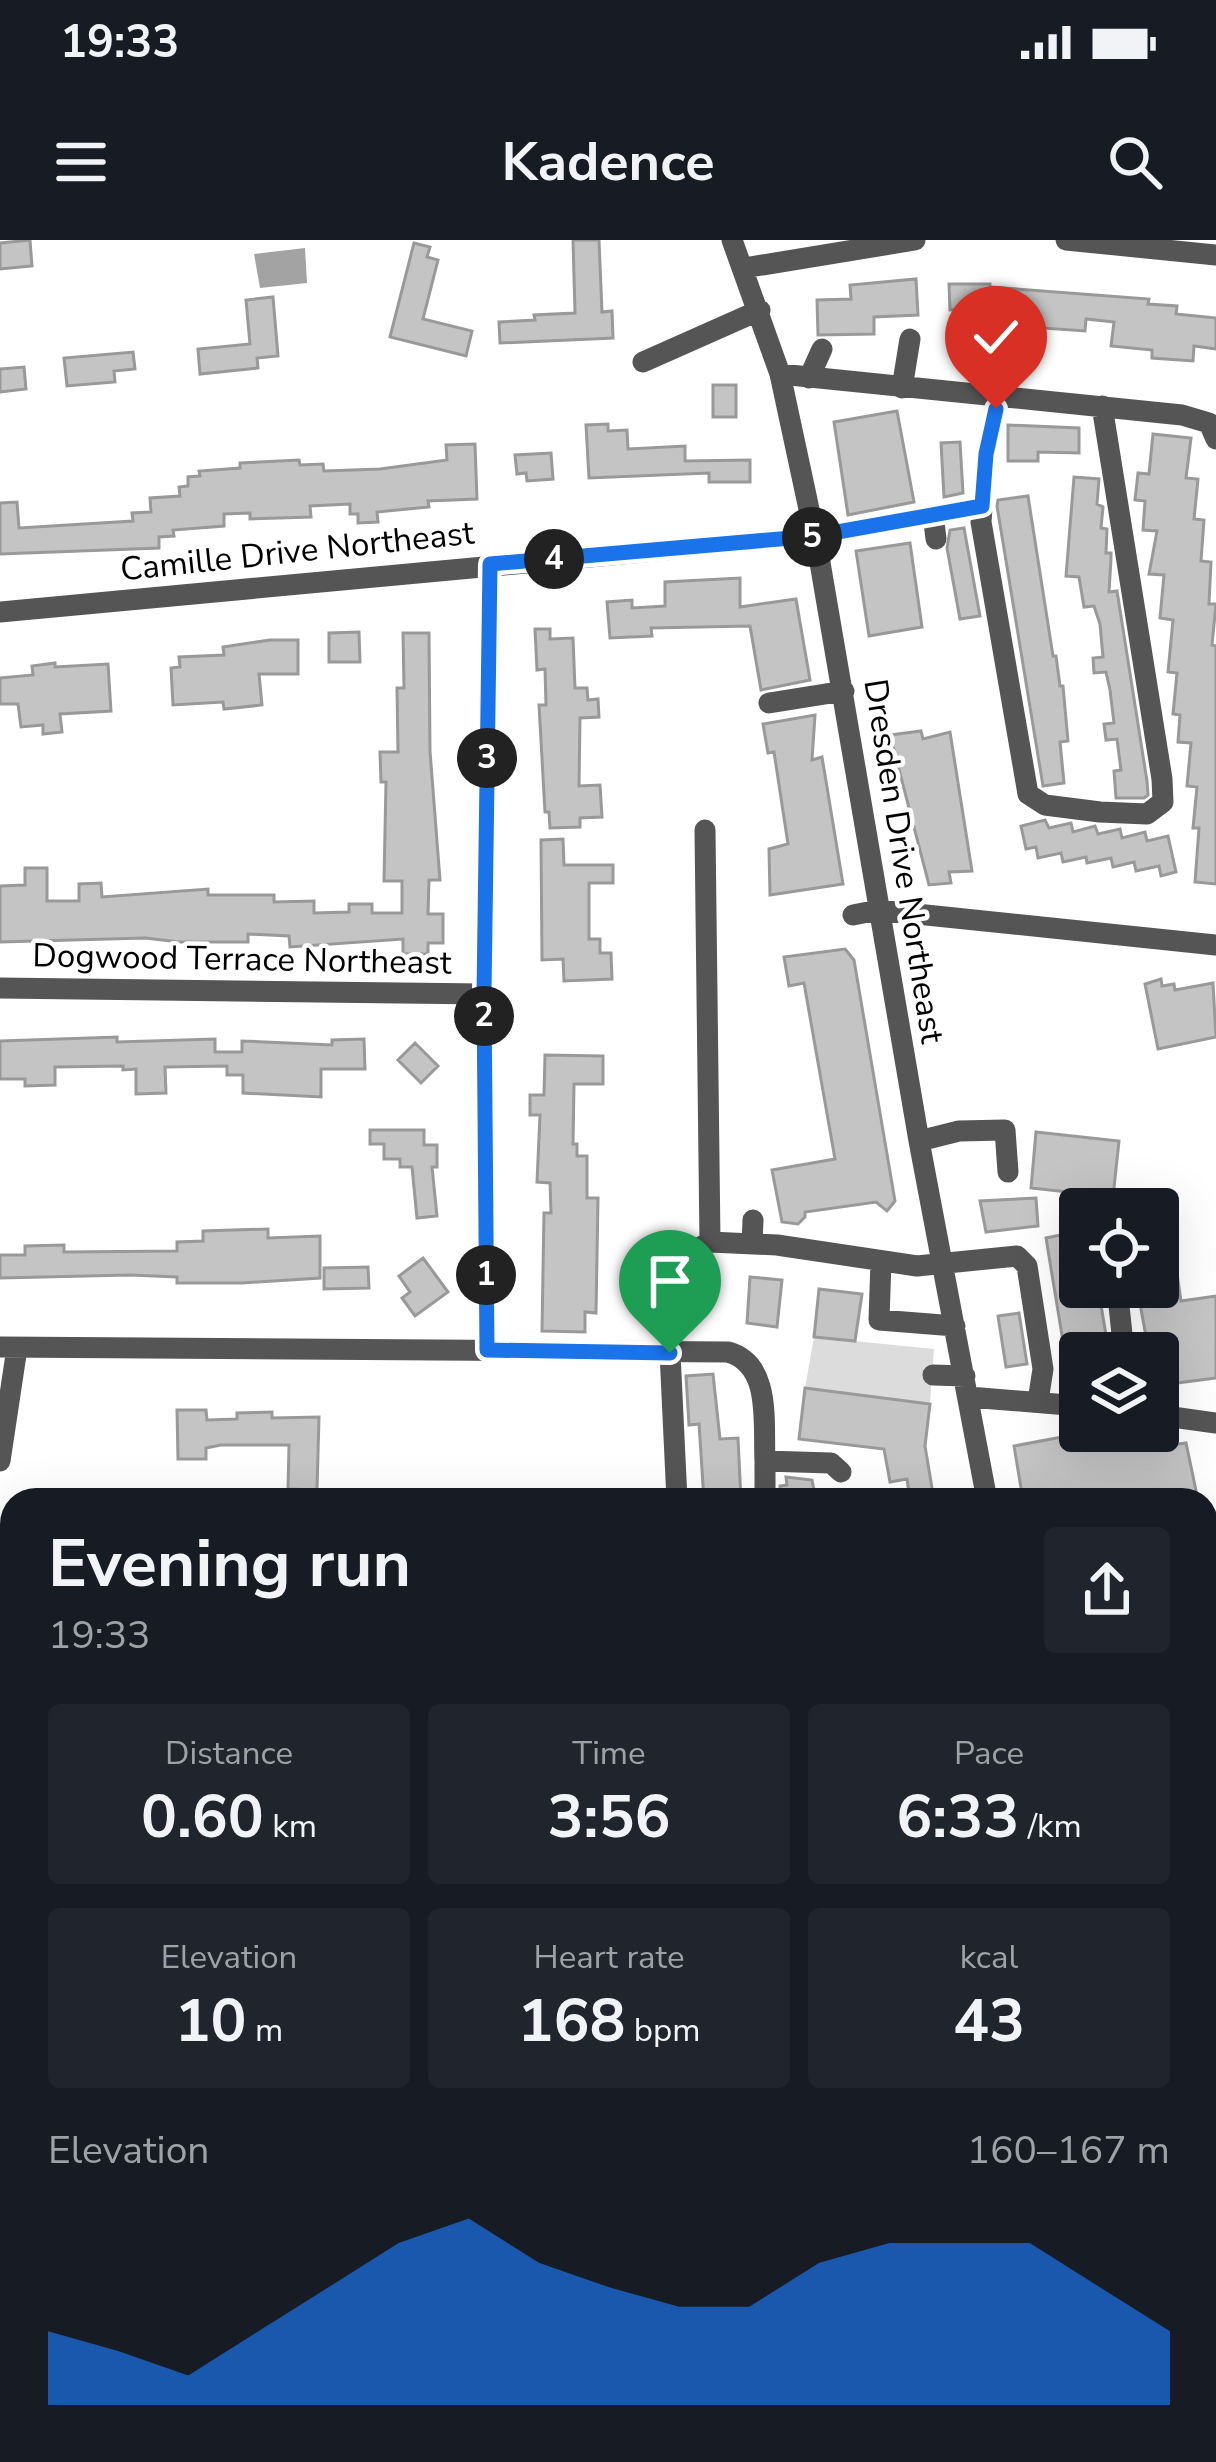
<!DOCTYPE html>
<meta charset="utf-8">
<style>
body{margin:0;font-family:"Nunito Sans",sans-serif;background:#20242c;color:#f1f3f6;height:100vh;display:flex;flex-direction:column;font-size:45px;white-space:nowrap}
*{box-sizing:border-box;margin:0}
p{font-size:39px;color:#9ea1a6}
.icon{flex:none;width:66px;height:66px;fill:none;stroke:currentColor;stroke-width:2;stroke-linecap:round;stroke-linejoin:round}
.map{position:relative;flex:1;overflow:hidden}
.details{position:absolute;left:0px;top:1248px;width:1218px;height:975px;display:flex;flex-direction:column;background:#171b24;border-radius:36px 36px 0 0;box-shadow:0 12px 48px #0002}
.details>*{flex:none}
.buttons{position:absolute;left:1059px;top:948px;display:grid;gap:24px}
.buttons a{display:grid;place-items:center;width:120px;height:120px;border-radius:12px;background:#171b24;box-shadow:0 12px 48px #0002;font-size:60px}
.pin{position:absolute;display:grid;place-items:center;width:102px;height:102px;color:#fff;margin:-123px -51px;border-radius:50% 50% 50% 0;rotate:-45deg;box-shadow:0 0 12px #0007}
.pin .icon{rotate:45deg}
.km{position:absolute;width:60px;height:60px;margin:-30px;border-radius:50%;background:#222;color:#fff;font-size:33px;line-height:60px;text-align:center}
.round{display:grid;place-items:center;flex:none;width:126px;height:126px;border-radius:12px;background:#20242c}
.head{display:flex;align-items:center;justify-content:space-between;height:204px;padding:0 48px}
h1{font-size:66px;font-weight:700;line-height:90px}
.metrics{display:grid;grid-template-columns:repeat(3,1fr);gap:18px;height:204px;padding:12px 48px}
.metrics div{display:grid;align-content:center;border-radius:12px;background:#20242c;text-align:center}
.metrics b{font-size:60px;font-weight:700}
.metrics small{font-size:33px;font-weight:400}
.metrics p{font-size:33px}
.chart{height:336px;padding:24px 48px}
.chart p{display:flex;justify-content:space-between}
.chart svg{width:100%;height:216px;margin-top:12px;fill:#1a73e8;opacity:.7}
.status{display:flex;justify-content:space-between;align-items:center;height:84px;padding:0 60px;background:#171b24;direction:ltr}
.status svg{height:33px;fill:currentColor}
header{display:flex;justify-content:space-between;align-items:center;height:156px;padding:0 48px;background:#171b24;font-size:54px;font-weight:700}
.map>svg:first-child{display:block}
</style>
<div class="status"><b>19:33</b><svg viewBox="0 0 49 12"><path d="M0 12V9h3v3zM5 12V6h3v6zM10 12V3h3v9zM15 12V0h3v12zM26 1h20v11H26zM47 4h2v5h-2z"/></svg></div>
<header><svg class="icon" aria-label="menu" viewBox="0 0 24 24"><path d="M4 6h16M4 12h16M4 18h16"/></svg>Kadence<svg class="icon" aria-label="search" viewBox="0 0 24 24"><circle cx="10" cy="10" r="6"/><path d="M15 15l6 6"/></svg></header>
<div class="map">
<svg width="1216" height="2222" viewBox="0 0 1216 2222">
<rect width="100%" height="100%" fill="#fff"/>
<path fill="#dcdcdc" d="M814,1097L934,1109L930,1164L805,1148Z
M696,2211H890L887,2222H749Z"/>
<path fill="#a3a3a3" d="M305,8L307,43L260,48L254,14Z"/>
<path fill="#c4c4c4" stroke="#999" stroke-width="3" d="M30,0L32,26L0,29V3Z
M573,0H599L602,72L612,71L613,98L500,103L499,82L535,80L534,75L575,73Z
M414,3L430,7L427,17L438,20L423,79L472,91L466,116L390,97Z
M916,39L918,75L874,77V94L818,95L817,60L851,59L850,45Z
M949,44H990V47L1149,59L1148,64L1177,66L1176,74L1216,78V109L1194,106L1193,121L1152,118V110L1111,106L1114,82L1086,79L1085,91L1043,88V94L965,92V69L950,70Z
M273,57L278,116L257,118L258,128L200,134L198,109L250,104L246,60Z
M133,112L135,129L114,131L115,142L67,146L64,118Z
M24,127L26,149L0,152V129Z
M713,145H736V177H713Z
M897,171L914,262L848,275L834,182Z
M608,184V191L627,190L628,209L685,206V221L750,220V242H709V233L589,238L586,185Z
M1008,185L1079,188V213L1038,212V221H1008Z
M1153,194L1191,198L1186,238L1198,239L1194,279L1204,280L1201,321L1211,322L1209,364H1216L1212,405L1216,406V644L1195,642L1199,588H1193L1197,547L1187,546L1191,503L1178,502L1180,475L1173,474L1177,433L1168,432L1173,380L1160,378L1164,335L1149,334L1157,291L1143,290L1145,261L1135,260L1138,233L1149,234Z
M960,202L963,253L944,257L941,203Z
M475,204L477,259L428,261L429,267L377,272L378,282L358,283V274H350V264L310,266L311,277L250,279V273L224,274V286L173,290L174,296L159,297V308L0,314V263L17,262L19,288L133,281L132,273L151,272L150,258L180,256L179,247L188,246V237L200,236L199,231L240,228V223L299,220L300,225L323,224L324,231L380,229L447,220L446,205Z
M551,213L553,239L527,241L526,233L517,234L515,215Z
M1074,237L1099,239L1097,264L1103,267L1101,288L1107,289L1106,313H1111V319L1109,352L1117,351L1147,541L1148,555L1144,558H1116L1114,531L1121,530L1117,499L1106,500L1104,484L1114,483L1110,450L1106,432L1094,433L1093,418L1103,417L1100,384L1094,366L1084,367L1079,337L1066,336Z
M1028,256L1053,416H1056L1060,446H1063L1068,501L1060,502L1064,543L1043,546L997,266L998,260Z
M964,288L980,376L960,379L947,308L950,290Z
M910,303L922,387L869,396L856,311Z
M740,338V367L796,359L810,440L761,450L750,386L651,388L652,396L610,398L607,362L632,360V368L665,366V342Z
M535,389H550V399L573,398L575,448H587L588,460L598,459L599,477L580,478L579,546L600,545L602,577L580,578V587L550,588L549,572H545L539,465H546L545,429L537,430Z
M359,392L360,422H329V393Z
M403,393H429L430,511L440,640H429L428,674H443V703H428V714H403V699L290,707L289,696L248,694V702H179L145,698L0,702V646L25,645V628H47V661H79V644L101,643L102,657L208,649V655H274V662L314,661V673L349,672V664H372V673H402V641H384L386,542H381L380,512H398L397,448H404Z
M270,400H298V434H259L262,465L224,469L223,462L173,465L171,428L180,427L179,417L224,415L223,407Z
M55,423V427L108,424L111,471L60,474L62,492L43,494V485L21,487L18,464H0V438L33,435L32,426Z
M815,475L812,520L822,517L843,644L770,655L769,609L788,604L774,512L768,513L763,484Z
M921,491L923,499L950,492L972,631L949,632L951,643L929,645L890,495Z
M1045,580L1049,588L1071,583L1073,592L1095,586L1098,594L1120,589L1122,598L1145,592L1147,601L1168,596L1176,632L1161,636L1159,626L1136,631L1134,622L1113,627L1111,618L1087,623L1086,617L1063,622L1061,613L1038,618L1036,607L1026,609L1021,586Z
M563,599L564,625H613V643H589V699H600V713H611L612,739L564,741L563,719L542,720L541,600Z
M845,709L854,720L895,961L887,971L876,962L805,972V977L798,984L782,982L772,930L835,919L804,743L789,746L784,717Z
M1161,739L1162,746L1174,744L1175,750L1213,743L1216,797L1158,809L1145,744Z
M117,797V802L215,799V812H242V801L332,805V800L364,799L365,829H321V857L243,853V835H227V826L165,827L166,853L136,854V829L123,830V826L55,827V845L25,846V839H0V801Z
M415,803L438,826L421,843L398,820Z
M545,815L603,816V844H574L573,904H577V916H587V958H598L596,1073L585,1072V1092L542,1091L544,973H551L550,943L537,942L540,875H530V855H544Z
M370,890H424V905H437V927H432L437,976L417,978L412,927H400V919H384V904H370Z
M1036,892L1119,901L1113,957L1031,948Z
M1036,958L1038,986L986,992L980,961Z
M268,989V998L320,996V1038L242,1043H177V1037L130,1035L0,1038V1015H25V1006L64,1005V1012L177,1011V1002L203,1001V991Z
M1080,991V1047H1098L1109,1113H1080V1151L1071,1150L1046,998Z
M1172,999L1181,1061L1216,1056V1138L1169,1144L1167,1139L1158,1141V1113H1149L1137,1047H1158V1000Z
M423,1018L448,1052L415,1076L402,1058L410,1052L399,1036Z
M368,1027L369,1048L324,1049V1028Z
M750,1037L782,1040L777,1087L747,1083Z
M819,1049L862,1054L855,1101L814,1097Z
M1019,1073L1027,1124L1006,1127L998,1076Z
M713,1134L720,1199L738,1198L741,1260H704L699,1184L689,1185L686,1136Z
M805,1148L930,1164L925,1206L934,1260H910L907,1239L890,1242L884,1209L799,1199Z
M177,1170H206L207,1180L237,1179V1173L272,1172V1178L319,1177L317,1250L288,1249L289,1205H221L206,1208V1219H178Z
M1094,1191H1104L1105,1200L1130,1196L1133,1205L1162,1200L1164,1206L1186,1203L1198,1260H1140L1138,1253L1103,1260H1023L1014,1206Z
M786,1237L812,1240L816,1260H781L780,1246L787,1245Z"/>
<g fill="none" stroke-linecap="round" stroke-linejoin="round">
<path stroke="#777" stroke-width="3" stroke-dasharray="3 6" stroke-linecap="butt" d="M836,2211V2222
M790,2222V2211"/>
<path stroke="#555" stroke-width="21" d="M732,0L780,134L818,311L919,901L987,1260
M1066,0L1216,15
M744,28L915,0
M643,122L760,70
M780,134L1182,175L1209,183L1216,199
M809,138L822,109
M902,148L910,99
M998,158L986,214L981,282L1028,554L1045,565L1100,572L1147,574L1163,562L1162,539L1102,166
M933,274L936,299
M0,372L815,296L982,265
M769,463L844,451
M705,590L710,1002
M853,675L878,670L1216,705
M0,748L484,754
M919,901L959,891L1005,890L1008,932
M752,1004L753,980
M881,1021L879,1080L955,1086
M1117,1047L1124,1113
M0,1107L728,1112C772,1124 763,1183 765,1221
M487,1110L484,754L490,324
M933,1135L965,1136
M969,1157L1080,1166
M1158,1175L1216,1183
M0,1221L17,1108
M677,1260L670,1113L673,1031L683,1016L710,1002L777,1005L917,1026L1017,1016L1027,1026L1043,1129L1038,1161
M765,1260V1221L831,1223L841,1232
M0,1464H12
M1206,1558L1216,1557
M0,2006L12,2009
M1206,2194H1216
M640,2211L668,2222
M275,2222L276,2211
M813,2222L814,2211
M908,2222L910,2211
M994,2222L995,2211
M1099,2222L1100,2211"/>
</g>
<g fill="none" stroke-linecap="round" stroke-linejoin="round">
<g stroke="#fff" stroke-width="24">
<path id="route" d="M670,1113L487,1110L484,754L490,324L815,296L982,266L986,214L996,169"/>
</g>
<use href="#route" stroke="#1a73e8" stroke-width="15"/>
</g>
<g text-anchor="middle" stroke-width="9" stroke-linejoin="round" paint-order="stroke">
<g font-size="33" fill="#000" stroke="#fff">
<text transform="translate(297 310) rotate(-6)" y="12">Camille Drive Northeast</text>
<text transform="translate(905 621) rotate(81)" y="12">Dresden Drive Northeast</text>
<text transform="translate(242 718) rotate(1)" y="12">Dogwood Terrace Northeast</text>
</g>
</g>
</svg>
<div class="buttons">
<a><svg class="icon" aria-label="locate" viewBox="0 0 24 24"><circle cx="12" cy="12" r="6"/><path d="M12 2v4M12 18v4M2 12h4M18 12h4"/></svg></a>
<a><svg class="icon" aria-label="layers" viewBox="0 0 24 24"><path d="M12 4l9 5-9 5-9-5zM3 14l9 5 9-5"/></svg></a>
</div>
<div class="pin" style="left:670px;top:1113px;background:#1e9e55"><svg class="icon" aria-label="arrive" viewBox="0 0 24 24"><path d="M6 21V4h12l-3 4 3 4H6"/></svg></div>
<div class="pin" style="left:996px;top:169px;background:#d93025"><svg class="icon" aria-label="check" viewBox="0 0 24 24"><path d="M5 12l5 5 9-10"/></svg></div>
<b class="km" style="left:486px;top:1035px">1</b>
<b class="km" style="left:484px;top:776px">2</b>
<b class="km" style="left:487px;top:518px">3</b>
<b class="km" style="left:554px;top:319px">4</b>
<b class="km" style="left:812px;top:297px">5</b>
<section class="details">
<div class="head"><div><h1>Evening run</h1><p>19:33</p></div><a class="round"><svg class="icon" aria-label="share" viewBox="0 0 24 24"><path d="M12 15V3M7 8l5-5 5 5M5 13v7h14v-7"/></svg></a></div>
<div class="metrics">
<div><p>Distance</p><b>0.60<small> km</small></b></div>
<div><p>Time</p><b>3:56</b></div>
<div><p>Pace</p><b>6:33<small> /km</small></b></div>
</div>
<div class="metrics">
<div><p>Elevation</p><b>10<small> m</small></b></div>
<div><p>Heart rate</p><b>168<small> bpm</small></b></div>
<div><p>kcal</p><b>43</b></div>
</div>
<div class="chart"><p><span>Elevation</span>160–167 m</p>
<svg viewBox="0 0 160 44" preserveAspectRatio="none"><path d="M0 44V29L10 33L20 38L30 29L40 20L50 11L60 6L70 15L80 20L90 24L100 24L110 15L120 11L130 11L140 11L150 20L160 29V44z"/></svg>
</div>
</section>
</div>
